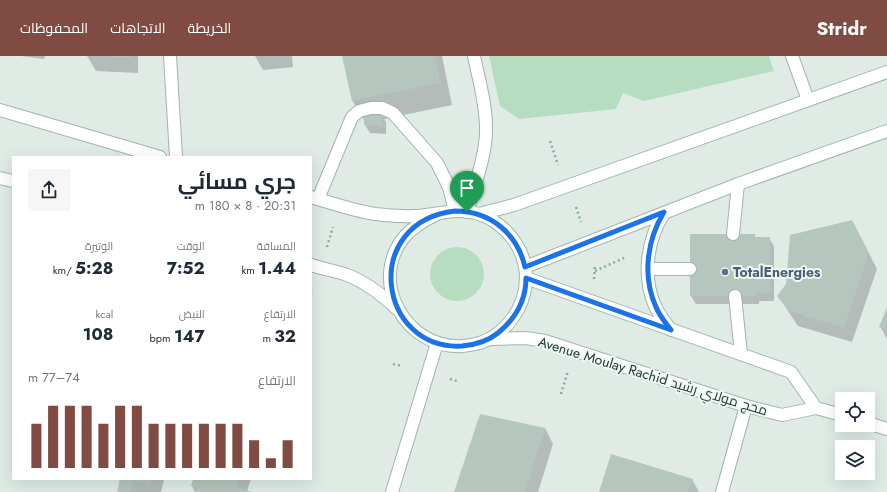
<!DOCTYPE html>
<html lang="ar">
<meta charset="utf-8">
<style>
body{margin:0;font-family:Jost,Cairo,sans-serif;background:#f6f6f7;color:#1f2937;direction:rtl;height:100vh;display:flex;flex-direction:column;font-size:15px;white-space:nowrap}
*{box-sizing:border-box;margin:0}
p{font-size:13px;color:#747a83}
.icon{flex:none;width:22px;height:22px;fill:none;stroke:currentColor;stroke-width:2;stroke-linecap:round;stroke-linejoin:round}
.map{position:relative;flex:1;overflow:hidden;direction:ltr}
.panel{position:absolute;left:12px;top:100px;width:300px;height:324px;display:flex;flex-direction:column;background:#fff;border-radius:0px;box-shadow:0 4px 16px #0002;direction:rtl}
.panel>*{flex:none}
.controls{position:absolute;left:835px;top:336px;display:grid;gap:8px}
.controls a{display:grid;place-items:center;width:40px;height:40px;border-radius:0px;background:#fff;box-shadow:0 4px 16px #0002;font-size:20px}
.pin{position:absolute;display:grid;place-items:center;width:34px;height:34px;color:#fff;margin:-41px -17px;border-radius:50% 50% 50% 0;rotate:-45deg;box-shadow:0 0 4px #0007}
.pin .icon{rotate:45deg}
.round{display:grid;place-items:center;flex:none;width:42px;height:42px;border-radius:0px;background:#f6f6f7}
.summary{display:flex;align-items:center;justify-content:space-between;height:68px;padding:0 16px}
h1{font-size:22px;font-weight:700;line-height:30px}
.stats{display:grid;grid-template-columns:repeat(3,1fr);gap:6px;height:68px;padding:4px 16px}
.stats div{display:grid;align-content:center}
.stats b{font-size:17px;font-weight:700}
.stats small{font-size:11px;font-weight:400}
.stats p{font-size:11px}
.chart{height:112px;padding:8px 16px}
.chart p{display:flex;justify-content:space-between}
.chart svg{width:100%;height:72px;margin-top:4px;stroke:#804b43;stroke-width:6}
header{display:flex;align-items:center;gap:24px;box-sizing:border-box;height:56px;padding:0 20px;background:#804b43;color:#fff}
header strong{font-size:19px}
nav{display:flex;gap:22px;margin-inline-start:auto;font-size:14px}
.map>svg:first-child{display:block}
</style>
<header>
<strong>Stridr</strong>
<nav><a>الخريطة</a><a>الاتجاهات</a><a>المحفوظات</a></nav>
</header>
<div class="map">
<svg width="887" height="436" viewBox="0 0 887 436">
<rect width="100%" height="100%" fill="#e0ebe6"/>
<path fill="#b7ddc0" d="M489,0H769L774,15L644,45L623,37L616,53L519,63L500,50Z
M430 218a27 27 0 1 1 54 0a27 27 0 1 1-54 0Z"/>
<path fill="#0003" d="M21,0H45L44,3Z
M87,0H138V17L96,15Z
M255,0H292L293,11L263,14Z
M343,0H442L452,49L384,63L386,66V78L370,77L365,69V66L352,44Z
M754,179L756,182H769L774,190V245H759V248H696L691,240Z
M860,180L877,213L852,286L798,270L788,255L779,240L787,229Z
M887,253V283L880,270Z
M545,372L553,388L538,436H455Z
M119,423H164L161,436H118L120,425Z
M194,423H251L247,435L249,436H195L192,430Z
M692,423L699,436H600Z"/>
<path fill="#b5c6be" d="M111,0H130V2L110,1Z
M342,0H435L440,27L352,45Z
M364,56L382,57V70L364,69Z
M852,164L869,197L844,272L789,255L777,240L786,228L790,179Z
M690,178H755V181H770V237H755V240H690Z
M887,251V274L879,271Z
M480,358L545,372L525,436H454Z
M611,398L693,423L688,436H599Z
M120,423H152L150,429L134,424L130,436H117Z
M193,423H238L236,431L252,436H195L197,432L191,430Z"/>
<g fill="none" stroke-linecap="round" stroke-linejoin="round">
<g stroke="#a3b3ad" stroke-width="14">
<path id="lane" d="M318,143L352,61L359,55L371,52H382L393,57L437,107L449,131L455,155
M733,178L738,128
M648,213H690
M735,240L741,298"/>
</g>
<g stroke="#a3b3ad" stroke-width="14">
<path id="street" d="M170,0L176,101
M792,0L808,44
M467,156C474,132 487,96 486,72C486,48 479,24 474,0
M392,436L437,287
M722,436L746,350"/>
</g>
<g stroke="#9eb7ad" stroke-width="14">
<path id="secondary" d="M0,54L160,101
M0,122L13,125
M311,141C332,147 354,155 375,158C384,159 394,160 403,160C421,162 438,156 457,155C493,154 525,184 526,221C526,244 515,264 497,278C488,285 475,289 463,290C406,294 367,225 405,180C414,170 425,164 437,158
M664,157C647,184 642,220 655,250C659,259 665,266 671,274
M479,158L514,149L887,16
M311,209C323,213 336,215 347,219C366,226 382,239 396,252
M525,211L738,128L887,75
M526,222L791,316L816,352
M490,283L526,282L545,285L746,350L782,359L816,352L842,359
M868,367L887,373"/>
</g>
<path stroke="#7fb09f" stroke-width="2.5" stroke-dasharray="2 3" stroke-linecap="butt" d="M550,85L558,109
M576,151L581,166
M327,191L333,171
M595,215L626,201
M594,223L595,209
M311,238V236
M393,308L403,310
M450,323L457,325
M561,338L568,315"/>
<use href="#lane" stroke="#fff" stroke-width="12"/>
<use href="#street" stroke="#fff" stroke-width="12"/>
<use href="#secondary" stroke="#fff" stroke-width="12"/>
</g>
<g fill="none" stroke-linecap="round" stroke-linejoin="round">
<g stroke="#fff" stroke-width="8">
<path id="route" d="M455,155C490,155 517,177 525,211L664,156C647,184 642,220 656,251C659,259 665,266 671,274L526,222C526,245 515,263 498,277C488,285 474,289 462,290C378,295 360,166 455,155Z"/>
</g>
<use href="#route" stroke="#1a73e8" stroke-width="5"/>
</g>
<circle fill="#5c6f8a" stroke="#f0f8f4" stroke-width="1.5" cx="725" cy="216" r="4"/>
<g text-anchor="middle" stroke-width="4" stroke-linejoin="round" paint-order="stroke">
<g font-size="14" font-weight="bold" fill="#4e5e75" stroke="#f0f8f4" text-anchor="start">
<text x="733" y="221">TotalEnergies</text>
</g>
<g font-size="14" fill="#203c33" stroke="#f0f8f4">
<text transform="translate(653 320) rotate(17)" y="5">Avenue Moulay Rachid محج مولاي رشيد</text>
</g>
</g>
</svg>
<div class="controls">
<a><svg class="icon" aria-label="locate" viewBox="0 0 24 24"><circle cx="12" cy="12" r="6"/><path d="M12 2v4M12 18v4M2 12h4M18 12h4"/></svg></a>
<a><svg class="icon" aria-label="layers" viewBox="0 0 24 24"><path d="M12 4l9 5-9 5-9-5zM3 14l9 5 9-5"/></svg></a>
</div>
<div class="pin" style="left:467px;top:156px;background:#1e9e55"><svg class="icon" aria-label="arrive" viewBox="0 0 24 24"><path d="M6 21V4h12l-3 4 3 4H6"/></svg></div>
<section class="panel">
<div class="summary"><div><h1>جري مسائي</h1><p>20:31 · 8 × 180 m</p></div><a class="round"><svg class="icon" aria-label="share" viewBox="0 0 24 24"><path d="M12 15V3M7 8l5-5 5 5M5 13v7h14v-7"/></svg></a></div>
<div class="stats">
<div><p>المسافة</p><b>1.44<small> km</small></b></div>
<div><p>الوقت</p><b>7:52</b></div>
<div><p>الوتيرة</p><b>5:28<small> /km</small></b></div>
</div>
<div class="stats">
<div><p>الارتفاع</p><b>32<small> m</small></b></div>
<div><p>النبض</p><b>147<small> bpm</small></b></div>
<div><p>kcal</p><b>108</b></div>
</div>
<div class="chart"><p><span>الارتفاع</span>74–77 m</p>
<svg viewBox="0 0 160 44" preserveAspectRatio="none"><path d="M5 44V17M15 44V6M25 44V6M35 44V6M45 44V17M55 44V6M65 44V6M75 44V17M85 44V17M95 44V17M105 44V17M115 44V17M125 44V17M135 44V27M145 44V38M155 44V27"/></svg>
</div>
</section>
</div>
